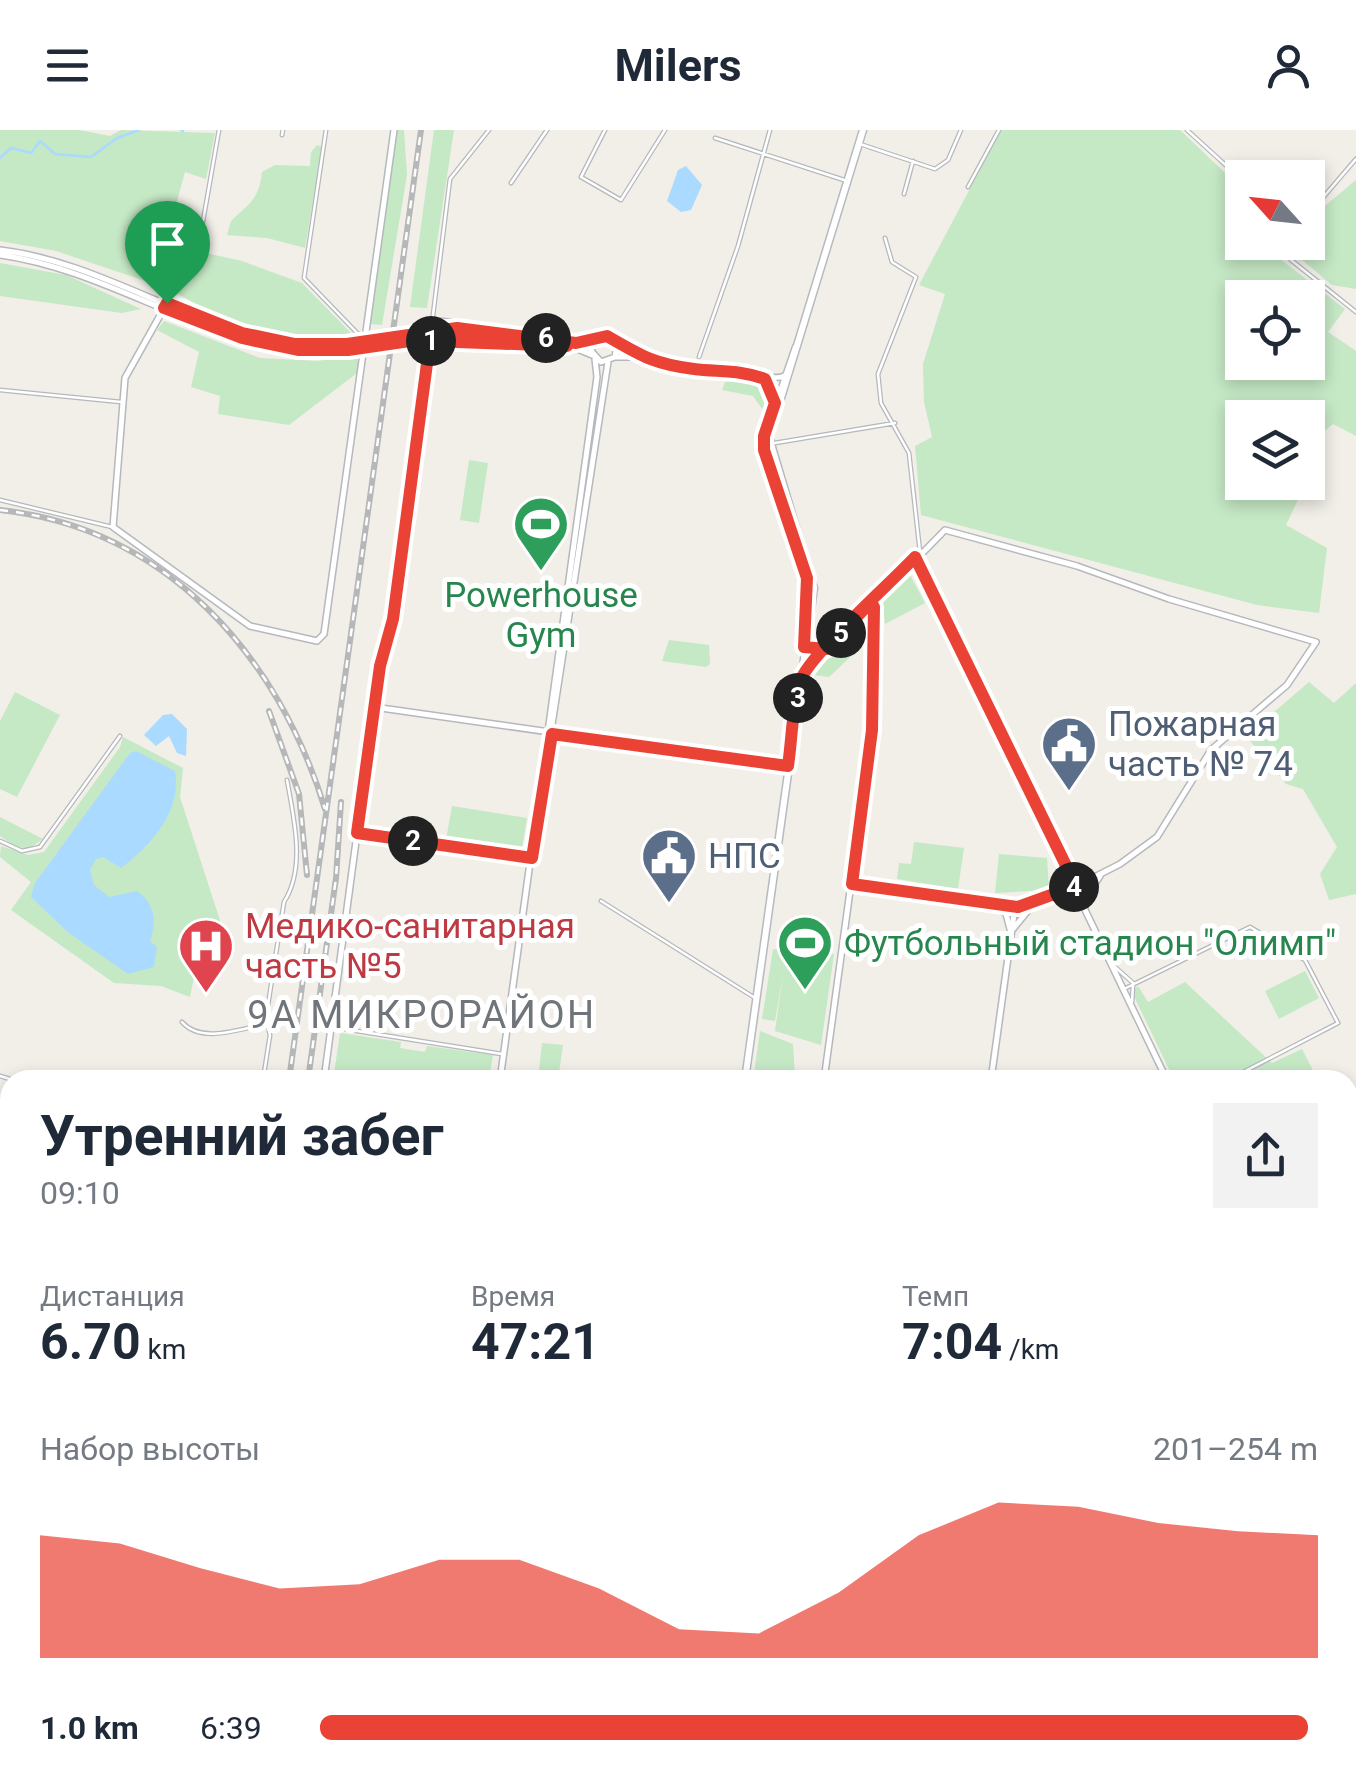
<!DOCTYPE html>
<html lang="ru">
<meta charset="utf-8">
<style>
body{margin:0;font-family:Roboto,sans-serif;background:#f2f2f3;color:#1f2937;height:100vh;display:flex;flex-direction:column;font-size:38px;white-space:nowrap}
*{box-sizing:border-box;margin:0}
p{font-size:32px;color:#747a83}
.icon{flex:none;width:55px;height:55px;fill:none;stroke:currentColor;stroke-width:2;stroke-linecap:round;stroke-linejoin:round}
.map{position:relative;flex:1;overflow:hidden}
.details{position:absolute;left:0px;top:940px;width:1358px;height:715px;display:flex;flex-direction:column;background:#fff;border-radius:30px 30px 0 0;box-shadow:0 5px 15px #0003}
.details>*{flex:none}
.needle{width:65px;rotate:297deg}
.tools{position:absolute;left:1225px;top:30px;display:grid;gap:20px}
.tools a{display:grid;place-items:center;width:100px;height:100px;border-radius:0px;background:#fff;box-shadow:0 5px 15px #0003;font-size:50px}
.pin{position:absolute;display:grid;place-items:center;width:85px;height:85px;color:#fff;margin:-102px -42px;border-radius:50% 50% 50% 0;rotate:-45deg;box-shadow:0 0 10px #0007}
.pin .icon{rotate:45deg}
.km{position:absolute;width:50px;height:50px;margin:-25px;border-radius:50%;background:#222;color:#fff;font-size:28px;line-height:50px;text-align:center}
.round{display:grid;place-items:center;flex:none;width:105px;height:105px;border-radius:0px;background:#f2f2f3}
.summary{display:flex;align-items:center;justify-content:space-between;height:170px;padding:0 40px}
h1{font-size:55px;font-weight:700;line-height:75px}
.figures{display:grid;grid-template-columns:repeat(3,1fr);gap:15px;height:170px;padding:10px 40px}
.figures div{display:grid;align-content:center}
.figures b{font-size:50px;font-weight:700}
.figures small{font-size:28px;font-weight:400}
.figures p{font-size:28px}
.chart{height:280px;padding:20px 40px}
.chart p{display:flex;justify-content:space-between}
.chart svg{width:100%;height:180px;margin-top:10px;fill:#ea4335;opacity:.7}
ul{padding:0 40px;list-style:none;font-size:32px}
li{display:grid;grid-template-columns:160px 120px 1fr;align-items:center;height:75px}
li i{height:25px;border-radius:12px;background:#ea4335}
header{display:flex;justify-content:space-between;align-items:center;height:130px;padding:0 40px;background:#fff;font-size:45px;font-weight:700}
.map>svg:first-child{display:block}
</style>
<header><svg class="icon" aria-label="menu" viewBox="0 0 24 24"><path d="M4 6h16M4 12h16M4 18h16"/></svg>Milers<svg class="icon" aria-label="person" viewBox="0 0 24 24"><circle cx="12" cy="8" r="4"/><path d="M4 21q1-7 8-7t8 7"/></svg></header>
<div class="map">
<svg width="1356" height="1655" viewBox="0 0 1356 1655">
<rect width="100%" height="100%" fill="#f1efe8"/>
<path fill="#c5e8c5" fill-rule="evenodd" d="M0,0H79L110,6L121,0L215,3L206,49L185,42L169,100L191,116V121L169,159L56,121L0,111Z
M397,0H404L407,45L382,195L370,194Z
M434,0H454L427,178L410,177Z
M1001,0H1180L1242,59V112L1269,113L1280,129L1345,179L1328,202L1356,221V306L1333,294L1317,307L1322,317L1308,348V288H1242V352L1306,353L1286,395L1327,418L1319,483L1257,475L921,385L915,316L932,307L924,272L923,234L945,164L919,155ZM1242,168H1308V232H1242Z
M317,15L322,17L305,118L267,108L227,105L231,91C249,74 259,70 262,42L275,35L310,36L311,22Z
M1356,34V159L1332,155L1296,125L1295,113L1308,112V90L1356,50Z
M201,122L242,131L302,153L351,203C285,211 234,195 176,163Z
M0,133L66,145L141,179L122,183L0,166Z
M164,191L260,228L318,231L359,224L357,243L289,295L218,284L220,266L191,257L199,222L157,200Z
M727,247L750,249L767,258L770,269L765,283L753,266L722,260Z
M469,330L488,333L479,393L460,390Z
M909,443L925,473L885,494L882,469Z
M859,494L864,495V514L829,547L813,545Z
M669,510L709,515L710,534L706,537L662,531Z
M1309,552L1334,573L1356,553V764L1329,770L1320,744L1337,717L1303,659L1286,654L1246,606Z
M15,562L60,585L17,667L0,659V591Z
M123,607L183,638L180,667L225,806V836L197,831L190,867L161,856L114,853L11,780L31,752L0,727L1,716L28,725L44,722L120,617Z
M452,676L527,688L521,723L446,710Z
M0,687L43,709L28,719L14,716L0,706Z
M914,712L964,718L958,759L897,749L899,733L911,734Z
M999,724L1047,728L1049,760L995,763Z
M787,816L834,824L821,915L775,901L783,844L775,891L762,889L773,819L786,821Z
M1305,841L1319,868L1279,889L1265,861Z
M1185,852L1272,933L1302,919L1318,950H1174L1132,862L1138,856L1148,872Z
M760,901L793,914L795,947L753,950Z
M340,903L401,912L400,918L425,922L427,916L493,925L489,950H333Z
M542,913L563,915L558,950H538Z
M1356,959V1388L1348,1385V963Z
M1348,1389L1356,1393V1533L1348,1532Z
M569,1645H639L633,1655H566Z"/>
<path fill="#aadaff" d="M686,36L702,55L691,80L681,82L667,71L678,40Z
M172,584L187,599L186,626L177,623L169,606L156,616L144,605L163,585Z
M136,621L175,641C182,682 150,716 121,738L103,727L96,729L90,740L94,755L109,767L137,761C155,774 157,791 150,811L157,817L154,837L128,844L69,803L31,767L35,753L130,623Z"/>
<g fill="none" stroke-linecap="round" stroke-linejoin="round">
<path stroke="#aadaff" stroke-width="2.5" d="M181,0L183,1
M0,28L11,18L31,23L40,11L55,24L91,27L117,8L139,0"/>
<g stroke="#b5b8bc" stroke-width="5">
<path id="minor" d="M326,0L304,148L362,208
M605,0L581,47L621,70L665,0
M1187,0L1242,50
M282,5L283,0
M715,8L847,51
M860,14L935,39L948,30L961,0
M511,53L547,0
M968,57L999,0
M904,64L913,31
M1308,85L1356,29
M885,108L892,132L916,147L878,244L881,273L909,323L920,422
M1286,112L1291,130L1356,182
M167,173L199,114L219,0
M433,189L534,200L562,209
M431,201L450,49L489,0
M432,211L558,217
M699,227L738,116L770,0
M0,260L121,272
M775,313L895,293
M0,370L112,397
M374,576L393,489L430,209
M360,703L530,728
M0,711L22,721L40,717L120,606
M601,771L755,868
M1114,836L1133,853
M1126,858L1250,797L1305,830L1338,893L1228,950
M1132,872L1133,855
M182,892C201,914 240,899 265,894
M332,897L502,924
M0,946L13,950
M263,950L270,905L266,888L284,772C306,738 294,689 287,650
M0,1190L10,1192
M0,1344L10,1346
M0,1540L10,1544
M236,1645L238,1655"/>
</g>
<g stroke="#b5b8bc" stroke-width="8">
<path id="tertiary" d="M0,120C110,133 202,209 312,215
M0,125C109,140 202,213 312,221
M167,173L125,248L113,397L250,496L317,511L324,504L394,0
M468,198L575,213L607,206C619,213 626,222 640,227C658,233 775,253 784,246
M468,204L570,216L592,225
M595,210L591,221L601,232L615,227L617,215
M615,227H638
M767,251L775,273
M915,427L1167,950
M805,517L826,519
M803,545L945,400L1077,436L1169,469L1316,512L1287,555L1211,620L1157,707L1120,734L1067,761L1018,777L852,755
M549,614L608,232
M1054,767L1070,768L1085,778
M1085,770L1100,746
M996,775L1006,784L1010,799
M1013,799L1031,777
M324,950L374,577L788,636
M500,950L597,247L595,229
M824,950L872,601L875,480L871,472
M991,950L1015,777
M0,1133L10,1135
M1348,1617L1356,1625
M969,1645L972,1655
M563,1655L565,1645
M643,1655L649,1645"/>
</g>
<g stroke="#b6babf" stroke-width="9">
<path id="secondary" d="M796,217L763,314L807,448L804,516
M745,950L814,458L769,307L863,0
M552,1655L555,1645
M558,1655L561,1645"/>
</g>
<use href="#minor" stroke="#fff" stroke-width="2.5"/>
<use href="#tertiary" stroke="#fff" stroke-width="5"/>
<use href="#secondary" stroke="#fff" stroke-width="6"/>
<g stroke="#b6b7b8" stroke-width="6">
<path id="rail" d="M0,380C166,398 278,525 325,679
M269,581L299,664L307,745
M289,950L421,0
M308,950L336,748L341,672
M197,1655L199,1645"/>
</g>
<use href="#rail" stroke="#fff" stroke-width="2.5" stroke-dasharray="8" stroke-linecap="butt"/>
<g stroke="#b5b8bc" stroke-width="8" stroke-linecap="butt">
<path id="tertiary-bridge" d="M312,215L468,198
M312,221L468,204"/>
</g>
<use href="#tertiary-bridge" stroke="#fff" stroke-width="5"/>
</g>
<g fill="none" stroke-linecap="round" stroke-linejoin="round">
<g stroke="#fff" stroke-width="20">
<path id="route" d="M167,173L164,178L242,208L298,220H348L458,204L567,216L430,211L393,489L380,536L357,703L532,728L552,604L788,636C792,609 792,578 800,552C807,527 893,451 915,427L1076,756L1018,777L852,754L872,600L874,477L871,472C856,488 841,503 826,519L804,517L807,448L764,320V306L775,273L765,249C742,240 719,242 694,239C653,234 640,225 607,206L576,213L457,198L347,214H295L242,203L167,173"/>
</g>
<use href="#route" stroke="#ea4335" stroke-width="12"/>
</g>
<defs>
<g id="stadium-pin" transform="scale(2.875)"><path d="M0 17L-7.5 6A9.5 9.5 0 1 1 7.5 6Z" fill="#2e9e5b" stroke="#fff"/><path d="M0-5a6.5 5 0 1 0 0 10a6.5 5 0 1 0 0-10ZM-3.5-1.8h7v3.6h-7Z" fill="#fff"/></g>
<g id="civic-pin" transform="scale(2.875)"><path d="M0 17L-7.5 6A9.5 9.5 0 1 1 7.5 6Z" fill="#5c6f8a" stroke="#fff"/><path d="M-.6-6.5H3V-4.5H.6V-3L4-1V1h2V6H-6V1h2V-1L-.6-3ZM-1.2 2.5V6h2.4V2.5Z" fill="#fff"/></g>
<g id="hospital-pin" transform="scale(2.875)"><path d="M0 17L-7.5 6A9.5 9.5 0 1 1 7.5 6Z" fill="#e0444e" stroke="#fff"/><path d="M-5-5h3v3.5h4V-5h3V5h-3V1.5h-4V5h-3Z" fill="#fff"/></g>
</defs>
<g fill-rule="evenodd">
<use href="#stadium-pin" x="541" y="394"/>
<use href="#civic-pin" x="1069" y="614"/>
<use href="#civic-pin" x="669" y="726"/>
<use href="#stadium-pin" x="805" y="813"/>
<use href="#hospital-pin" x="206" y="816"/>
</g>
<g text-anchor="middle" stroke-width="10" stroke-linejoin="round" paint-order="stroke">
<g font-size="35" fill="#27864d" stroke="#fff">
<text x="541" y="477">Powerhouse<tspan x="541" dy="40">Gym</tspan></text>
<text x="844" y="825" text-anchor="start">Футбольный стадион "Олимп"</text>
</g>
<g font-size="35" fill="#4e5e75" stroke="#fff" text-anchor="start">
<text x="1108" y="606">Пожарная<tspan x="1108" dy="40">часть № 74</tspan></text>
<text x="708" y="738">НПС</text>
</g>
<g font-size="35" fill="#be3a42" stroke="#fff" text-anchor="start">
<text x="245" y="808">Медико-санитарная<tspan x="245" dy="40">часть №5</tspan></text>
</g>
<g font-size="38" letter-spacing="2.5" fill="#70757a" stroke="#fff">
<text x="422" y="898">9А МИКРОРАЙОН</text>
</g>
</g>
</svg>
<div class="tools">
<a><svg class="needle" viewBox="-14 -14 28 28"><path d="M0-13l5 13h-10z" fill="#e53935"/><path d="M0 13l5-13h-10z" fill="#747a83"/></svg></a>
<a><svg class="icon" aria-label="locate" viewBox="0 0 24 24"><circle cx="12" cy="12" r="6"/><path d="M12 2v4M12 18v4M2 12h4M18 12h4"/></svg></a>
<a><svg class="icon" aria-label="layers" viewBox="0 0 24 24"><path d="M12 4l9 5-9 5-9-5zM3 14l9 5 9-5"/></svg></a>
</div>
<div class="pin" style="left:167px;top:173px;background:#1e9e55"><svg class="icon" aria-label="arrive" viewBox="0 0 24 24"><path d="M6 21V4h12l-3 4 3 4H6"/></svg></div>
<b class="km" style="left:431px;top:211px">1</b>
<b class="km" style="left:413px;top:711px">2</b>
<b class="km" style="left:798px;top:568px">3</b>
<b class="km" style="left:1074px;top:757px">4</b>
<b class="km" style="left:841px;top:503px">5</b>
<b class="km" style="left:546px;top:208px">6</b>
<section class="details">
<div class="summary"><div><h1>Утренний забег</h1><p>09:10</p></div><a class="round"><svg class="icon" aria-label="share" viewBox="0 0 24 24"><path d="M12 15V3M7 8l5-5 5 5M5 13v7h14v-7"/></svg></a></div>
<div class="figures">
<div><p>Дистанция</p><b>6.70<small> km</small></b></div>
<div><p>Время</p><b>47:21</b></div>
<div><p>Темп</p><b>7:04<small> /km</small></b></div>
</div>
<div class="chart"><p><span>Набор высоты</span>201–254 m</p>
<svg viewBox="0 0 160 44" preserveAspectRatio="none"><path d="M0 44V14L10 16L20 22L30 27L40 26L50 20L60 20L70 27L80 37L90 38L100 28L110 14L120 6L130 7L140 11L150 13L160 14V44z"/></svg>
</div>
<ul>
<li><b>1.0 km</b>6:39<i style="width:99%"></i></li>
</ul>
</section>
</div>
